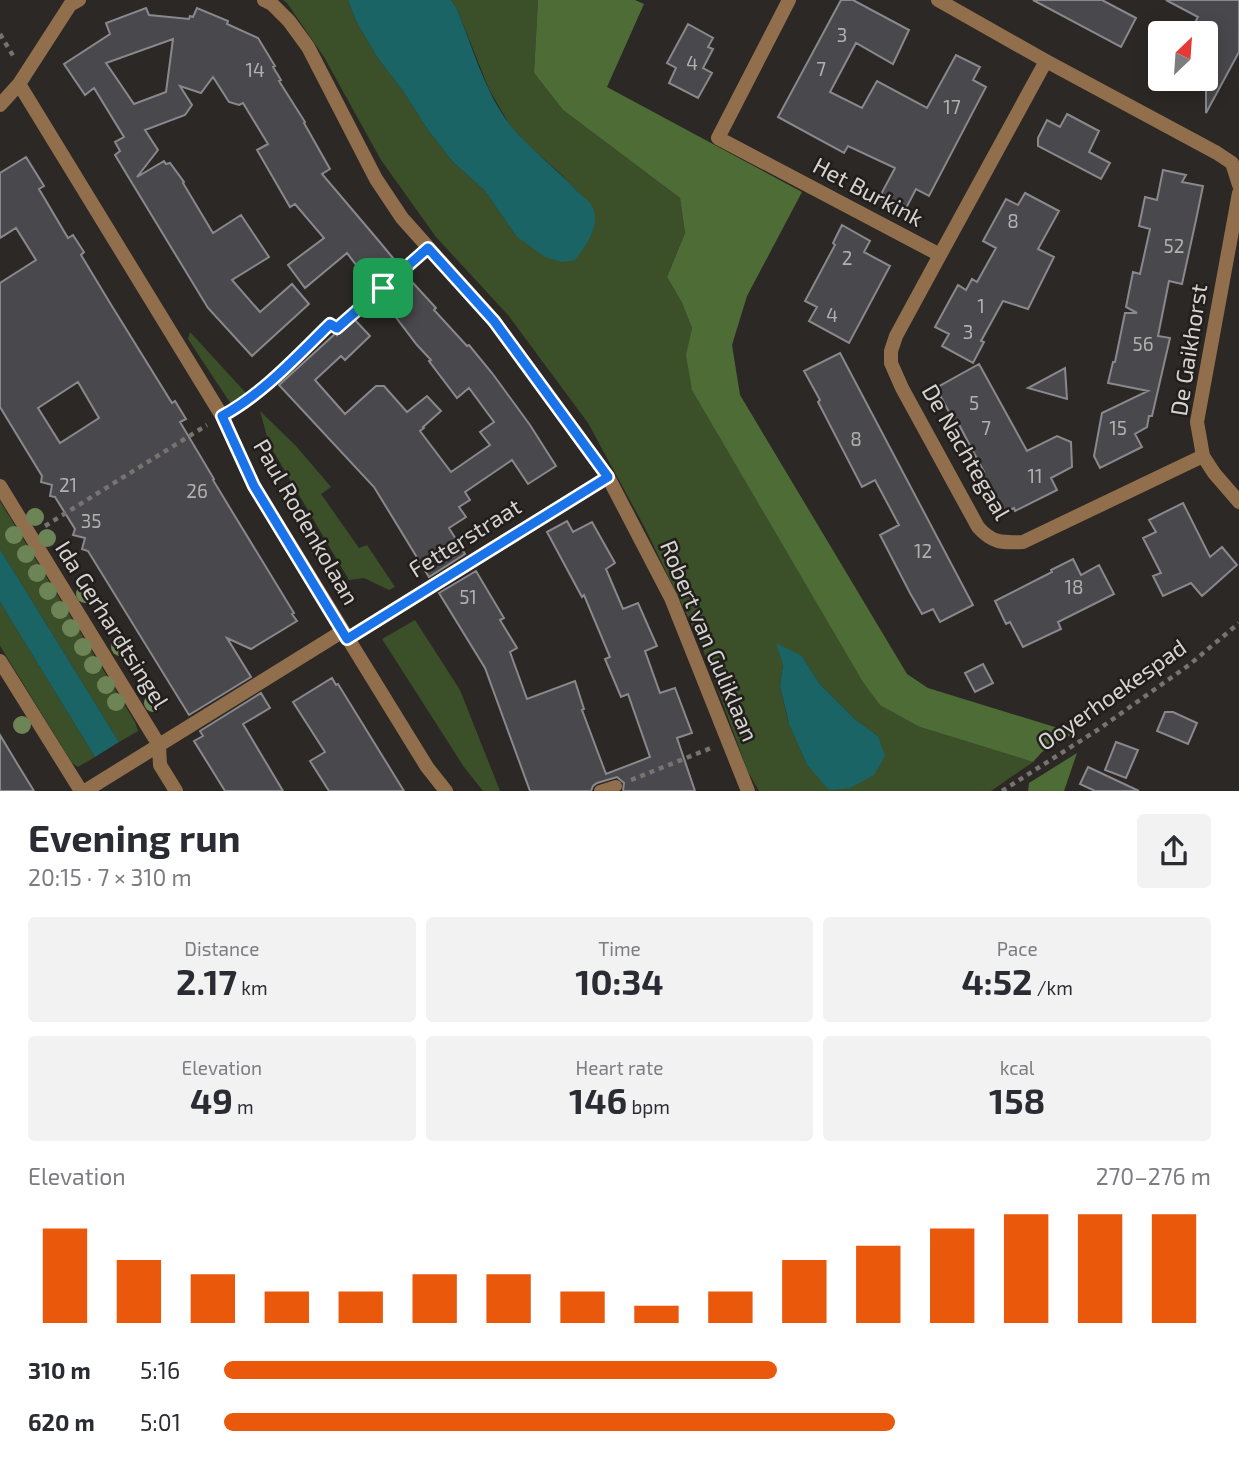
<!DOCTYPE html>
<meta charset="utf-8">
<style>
body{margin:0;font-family:"Exo 2",sans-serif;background:#f2f2f3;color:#2b2b33;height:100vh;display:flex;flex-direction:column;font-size:26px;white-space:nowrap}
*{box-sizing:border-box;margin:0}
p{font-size:23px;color:#7c7c81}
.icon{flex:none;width:38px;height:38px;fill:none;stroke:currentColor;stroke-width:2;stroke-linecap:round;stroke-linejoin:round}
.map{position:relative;height:791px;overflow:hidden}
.drawer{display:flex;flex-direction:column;background:#fff;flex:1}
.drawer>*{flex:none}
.needle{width:46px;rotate:25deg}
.fabs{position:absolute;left:1148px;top:21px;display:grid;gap:14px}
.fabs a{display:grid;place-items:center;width:70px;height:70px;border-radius:7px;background:#fff;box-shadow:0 4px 18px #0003;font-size:35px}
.pin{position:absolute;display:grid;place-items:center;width:60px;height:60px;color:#fff;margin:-30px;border-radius:14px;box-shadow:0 4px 10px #0006}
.round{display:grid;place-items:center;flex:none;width:74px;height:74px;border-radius:7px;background:#f2f2f3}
.overview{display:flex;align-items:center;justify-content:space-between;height:119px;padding:0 28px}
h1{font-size:38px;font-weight:700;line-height:52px}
.stats{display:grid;grid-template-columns:repeat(3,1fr);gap:10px;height:119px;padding:7px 28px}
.stats div{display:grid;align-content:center;border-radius:7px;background:#f2f2f3;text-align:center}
.stats b{font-size:35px;font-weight:700}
.stats small{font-size:19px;font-weight:400}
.stats p{font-size:19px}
.chart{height:196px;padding:14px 28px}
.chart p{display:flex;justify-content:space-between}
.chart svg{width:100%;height:126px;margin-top:7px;stroke:#ea580c;stroke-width:6}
ul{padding:0 28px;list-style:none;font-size:23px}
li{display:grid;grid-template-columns:112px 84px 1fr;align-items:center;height:52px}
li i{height:18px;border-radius:9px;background:#ea580c}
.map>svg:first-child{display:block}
</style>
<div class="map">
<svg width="1239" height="791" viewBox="0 0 1239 791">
<rect width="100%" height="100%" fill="#2c2825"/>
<path fill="#3b5029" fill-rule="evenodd" d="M283,0H348L356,21L377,57L403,91L428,130L452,161L485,191L516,236L592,207L562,175L527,144L509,124L489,89L457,9L451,0H538L534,73L563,110L680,198L685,233L667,277L682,303L692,328L687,355L920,727L1033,762L991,791H759L748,772L701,644L645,528L588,423L508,315L436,237L381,160L324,57L287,3ZM802,656L819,683L856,720L878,736L830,790L807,765L788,721L780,686L783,664Z
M190,332L246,393L231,404L188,339Z
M260,411L296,446L331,487L321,494L359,548L367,545L395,587L389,590L364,578L349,580L269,444Z
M0,501L135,722L138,731L119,742L0,549Z
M0,602L95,757L78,767L72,763L0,646Z
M415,620L460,690L500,791H483L464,767L382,639Z"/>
<path fill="#4e6c35" d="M538,0H635L644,4L607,87L802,192L747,296L732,345L740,395L907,674L928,688L1074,733L1042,752L1033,762L920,727L880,705L863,682L692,390L686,355L692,328L682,303L667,277L685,233L680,198L563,110L534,73Z
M1077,753L1064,791H1028L1029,783Z"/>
<path fill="#1a6465" d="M348,0H451L457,9C472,46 486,95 511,126C531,150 556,168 577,191C581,195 589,201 592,206C602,225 585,246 575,260L562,262L545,257L516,236L485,191L452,161L428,130L403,91L377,57L356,21Z
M0,549L119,742L95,757L0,602Z
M776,643L802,656L819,683L856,720L878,736L885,756L874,775L850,788L829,790L807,765L789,724L780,686L783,664Z"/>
<path fill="#49484c" stroke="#89888d" stroke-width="2" fill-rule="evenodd" d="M841,0H853L909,30L893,64L856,43L830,92L862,108L877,81L927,108L956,55L980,67L973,80L986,87L929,196L916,189L904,212L879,198L895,168L848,146L844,153L778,117Z
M1033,0H1102L1136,18L1121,47Z
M1166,0H1239V52L1206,113V33H1189L1198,17Z
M146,8L149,15L189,19L190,16L193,17L197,8L228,21L227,24L258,38L275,66L273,67L281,80L279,81L305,122L304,123L330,169L322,174L378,240L393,258L391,259L436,308L434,310L467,346L469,345L492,373L530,425L556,466L528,484L512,460L465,492L470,500L459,507L466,517L449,528L465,554L429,577L374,487L279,385L336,333L337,335L354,319L370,336L345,360L341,356L315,380L345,414L376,386H384L407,412L427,396L441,411L423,427L424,428L420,431L451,472L490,445L480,432L494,422L469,388L457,398L429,361L431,360L417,345L347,253L305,288L288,265L324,238L295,204L290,207L257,150L268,144L243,103L239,105L229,102L213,77L201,93L180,86L192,105L185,115L145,130L158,150L137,177L164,161L166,164L170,163L184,182L183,183L213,233L241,215L269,257L232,280L260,312L292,284L309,304L252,356L208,308L115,155L120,151L115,142L124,137L94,88L85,95L64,64L110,34L106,23ZM173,39L166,92L134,104L106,63Z
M688,24L713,38L708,47L713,49L703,68L712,73L698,98L669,83L676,68L667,63Z
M1067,114L1099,131L1089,152L1110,163L1101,179L1038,146V138L1047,120L1060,127Z
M26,157L44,186L39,189L68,238L73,235L84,252L81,255L110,303L172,403L175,401L186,419L180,422L214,479L213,480L233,513L294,613L292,614L297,621L251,649L227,638L251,677L189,715L88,551L82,549L85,538L73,535L75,529L55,497L50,496L52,485L41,482L42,476L0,407V283L36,260L16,228L0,238V173ZM78,382L99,418L60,443L38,408Z
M1163,170L1186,175L1182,182L1203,186L1196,220L1182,284L1169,281L1158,336L1170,338L1152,416H1149L1147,427L1135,434L1142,447L1100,468L1094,456L1102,413L1148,391L1108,383L1113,362H1115L1125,313H1137L1126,307L1133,272L1140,274L1150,229L1139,226L1145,197L1157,200Z
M1025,193L1059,211L1038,249L1054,257L1028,309L1003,301L981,341L984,342L973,363L942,346L949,334L935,327L958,285L966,290L972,279L977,282L996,248L983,241L1006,199L1018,205Z
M842,225L870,241L864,252L890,266L849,343L809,321L817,307L805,301L835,245L833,243Z
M840,353L973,605L940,622L933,609L922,614L910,593L880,535L899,525L875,480L862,487L818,402L820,400L804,371Z
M979,364L1027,451L1057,436L1071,442L1072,467L1051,478L1057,490L1015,511L1014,508L1002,514L981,474L984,472L957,421L955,423L936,388Z
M1065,368L1067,399L1028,388Z
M1183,503L1210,557L1222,547L1237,565L1202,596L1191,583L1163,596L1153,576L1161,573L1143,538L1156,532L1149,520Z
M567,521L573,532L592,522L615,563L606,569L623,609L638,603L657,646L645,651L660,693L675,688L692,733L677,738L695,791H623L624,783L617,777L597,783L593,786L591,791H530L485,668L439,593L476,571L504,618L500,620L517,648L510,652L527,699L575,681L584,709L582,710L606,774L650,757L628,694L621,697L605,659L610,657L584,595L582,597L547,532Z
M1073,559L1081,575L1099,565L1114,594L1058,622L1061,629L1023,647L1010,622L1006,624L995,601L1052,572L1051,570Z
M983,664L993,683L975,692L965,673Z
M332,678L336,685L338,684L404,791H329L310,761L325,752L293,702Z
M261,693L270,708L243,724L283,791H225L194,741L203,736L200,731Z
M1165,712H1173L1197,723L1188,744L1157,731Z
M0,735L18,765L34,791H0Z
M1116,742L1138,750L1126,778L1105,770Z
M1088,767L1139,791H1095L1080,784Z"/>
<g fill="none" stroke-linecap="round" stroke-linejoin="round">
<path stroke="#767370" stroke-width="4.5" stroke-dasharray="5 5" stroke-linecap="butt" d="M0,34L15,59
M345,322L417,258
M45,526L207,425
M631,780L711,748
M1002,791L1099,729L1189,665L1239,623"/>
<path stroke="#926f4c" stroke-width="12" d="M222,416C264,394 296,356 330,324
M600,791L616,786"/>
<path stroke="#926f4c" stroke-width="14" d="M264,0L272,4L289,21L308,47L376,179L402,218L494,321L608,477L671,598L748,791
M789,0L718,138L940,255L1046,61
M938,0L1046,61L1217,153L1232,163L1239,185
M19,84L222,416L254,486L427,767L446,791
M0,105L19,84L70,5L79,0
M1239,193L1197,422L1203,456L1214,473L1239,502
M940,255L896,336L891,351V363L902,388L978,527C992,543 1002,543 1023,542L1203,456
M0,486L159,745L160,765L176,791
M347,639L608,477
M0,661L81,791
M85,791L343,631"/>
</g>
<g fill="#6d8456">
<circle cx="35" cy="517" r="9"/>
<circle cx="14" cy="535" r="9"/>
<circle cx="47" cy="538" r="9"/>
<circle cx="26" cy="554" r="9"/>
<circle cx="37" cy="573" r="9"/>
<circle cx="48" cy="591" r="9"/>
<circle cx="85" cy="594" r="9"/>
<circle cx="60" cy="610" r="9"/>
<circle cx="71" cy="628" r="9"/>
<circle cx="83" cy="647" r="9"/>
<circle cx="120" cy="647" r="9"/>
<circle cx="93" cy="665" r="9"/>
<circle cx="106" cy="685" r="9"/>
<circle cx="116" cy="702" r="9"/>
<circle cx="153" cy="703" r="9"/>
<circle cx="22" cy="725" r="9"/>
</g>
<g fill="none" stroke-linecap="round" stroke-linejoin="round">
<g stroke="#fff" stroke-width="14">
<path id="route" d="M428,248L494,321L608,477L347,639L254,486L222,416C264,393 296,357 330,324L337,328Z"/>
</g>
<use href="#route" stroke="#1a73e8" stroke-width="9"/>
</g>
<g text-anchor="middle" stroke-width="5" stroke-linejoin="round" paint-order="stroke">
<g font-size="19" fill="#b3b1b0">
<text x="842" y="42">3</text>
<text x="692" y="70">4</text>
<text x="821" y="76">7</text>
<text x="255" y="77">14</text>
<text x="952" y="114">17</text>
<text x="1013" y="228">8</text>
<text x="1174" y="253">52</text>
<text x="847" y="265">2</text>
<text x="981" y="313">1</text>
<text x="832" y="322">4</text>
<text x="968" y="339">3</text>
<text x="1143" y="351">56</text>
<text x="974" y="410">5</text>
<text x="986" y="435">7</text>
<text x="1118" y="435">15</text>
<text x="856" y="446">8</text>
<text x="1035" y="483">11</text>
<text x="68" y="492">21</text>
<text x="197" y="498">26</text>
<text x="91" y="528">35</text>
<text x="923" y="558">12</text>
<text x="1074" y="594">18</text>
<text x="468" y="604">51</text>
</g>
<g font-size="23" fill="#d6d4d2" stroke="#221e1c">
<text transform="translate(868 192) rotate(28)" y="8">Het Burkink</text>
<text transform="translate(1189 350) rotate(-81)" y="8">De Gaikhorst</text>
<text transform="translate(966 452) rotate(60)" y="8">De Nachtegaal</text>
<text transform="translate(306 522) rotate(60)" y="8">Paul Rodenkolaan</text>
<text transform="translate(465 538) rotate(-32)" y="8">Fetterstraat</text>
<text transform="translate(112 625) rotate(58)" y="8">Ida Gerhardtsingel</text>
<text transform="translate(709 641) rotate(67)" y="8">Robert van Guliklaan</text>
<text transform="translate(1112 695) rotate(-35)" y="8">Ooyerhoekespad</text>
</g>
</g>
</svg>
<div class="fabs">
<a><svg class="needle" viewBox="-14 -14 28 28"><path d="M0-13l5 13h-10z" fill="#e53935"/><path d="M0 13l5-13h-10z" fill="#7c7c81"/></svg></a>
</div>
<div class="pin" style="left:383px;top:288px;background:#1e9e55"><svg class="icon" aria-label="arrive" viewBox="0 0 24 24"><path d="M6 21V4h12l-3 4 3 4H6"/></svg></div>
</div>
<section class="drawer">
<div class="overview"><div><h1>Evening run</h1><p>20:15 · 7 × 310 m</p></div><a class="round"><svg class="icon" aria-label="share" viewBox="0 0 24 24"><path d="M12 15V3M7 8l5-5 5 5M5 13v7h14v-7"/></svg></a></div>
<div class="stats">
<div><p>Distance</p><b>2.17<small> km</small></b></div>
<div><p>Time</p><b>10:34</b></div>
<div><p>Pace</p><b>4:52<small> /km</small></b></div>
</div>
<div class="stats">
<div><p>Elevation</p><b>49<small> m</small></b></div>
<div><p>Heart rate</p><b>146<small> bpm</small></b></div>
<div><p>kcal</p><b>158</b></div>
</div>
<div class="chart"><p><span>Elevation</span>270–276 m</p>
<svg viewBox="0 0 160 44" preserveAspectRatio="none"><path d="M5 44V11M15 44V22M25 44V27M35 44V33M45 44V33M55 44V27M65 44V27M75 44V33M85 44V38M95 44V33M105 44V22M115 44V17M125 44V11M135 44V6M145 44V6M155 44V6"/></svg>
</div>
<ul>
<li><b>310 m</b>5:16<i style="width:56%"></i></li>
<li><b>620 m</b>5:01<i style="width:68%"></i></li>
</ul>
</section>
